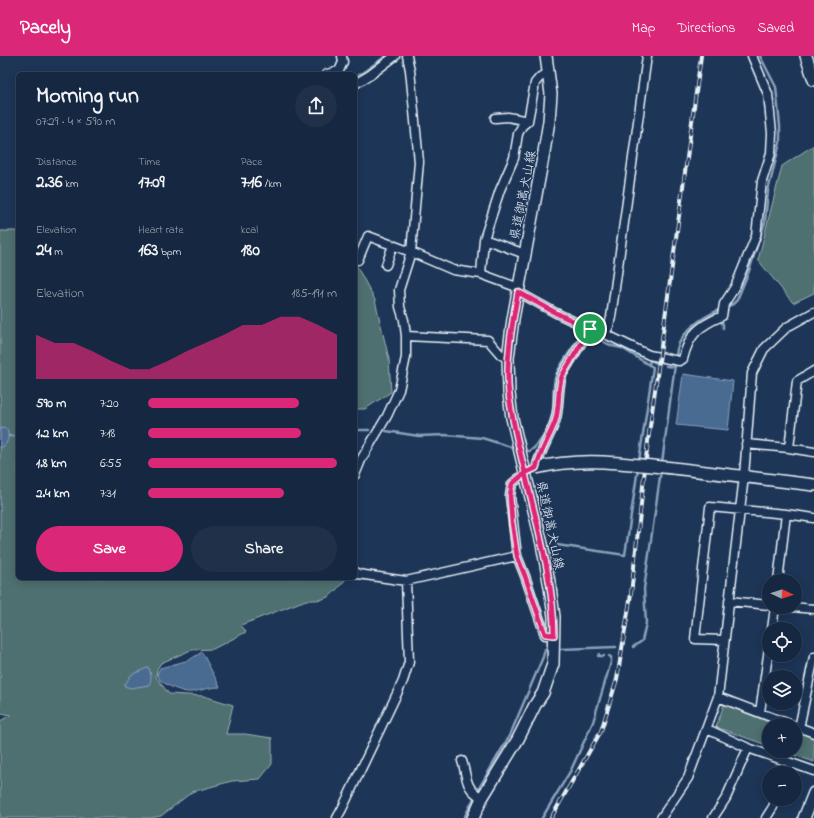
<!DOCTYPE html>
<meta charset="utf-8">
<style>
body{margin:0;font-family:"Indie Flower","Klee One",sans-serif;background:#1f3048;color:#f1f3f6;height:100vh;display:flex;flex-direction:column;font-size:15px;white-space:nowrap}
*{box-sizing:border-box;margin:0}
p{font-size:13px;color:#9ea6b1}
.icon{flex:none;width:22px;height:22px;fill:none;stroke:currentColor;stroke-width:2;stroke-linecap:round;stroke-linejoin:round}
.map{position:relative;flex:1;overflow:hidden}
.sheet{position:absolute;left:16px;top:16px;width:341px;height:508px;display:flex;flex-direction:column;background:#162841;border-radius:6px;box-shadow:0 2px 10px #0003,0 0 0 1px #35445a}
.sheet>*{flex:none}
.needle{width:26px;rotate:94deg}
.tools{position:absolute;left:762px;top:518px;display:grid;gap:8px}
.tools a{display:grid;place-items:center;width:40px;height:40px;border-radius:50%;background:#162841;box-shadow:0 2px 10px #0003,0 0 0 1px #35445a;font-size:20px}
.pin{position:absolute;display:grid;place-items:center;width:34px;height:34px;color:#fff;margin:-17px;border:2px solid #fff;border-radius:50%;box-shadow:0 1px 4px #0007}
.round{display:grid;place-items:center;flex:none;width:42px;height:42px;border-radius:21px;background:#1f3048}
.overview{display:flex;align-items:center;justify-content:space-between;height:68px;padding:0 20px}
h1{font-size:22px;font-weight:800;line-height:30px}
.figures{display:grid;grid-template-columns:repeat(3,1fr);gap:6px;height:68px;padding:4px 20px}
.figures div{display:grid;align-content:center}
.figures b{font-size:17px;font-weight:800}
.figures small{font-size:11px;font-weight:400}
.figures p{font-size:11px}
.chart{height:112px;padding:8px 20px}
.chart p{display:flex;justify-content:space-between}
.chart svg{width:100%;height:72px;margin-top:4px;fill:#db2777;opacity:.7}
.primary-button{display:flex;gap:8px;margin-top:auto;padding:8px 20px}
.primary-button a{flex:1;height:46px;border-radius:24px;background:#db2777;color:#fff;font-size:16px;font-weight:800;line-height:46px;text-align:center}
.primary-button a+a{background:#1f3048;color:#f1f3f6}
ul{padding:0 20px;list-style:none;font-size:13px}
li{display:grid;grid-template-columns:64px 48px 1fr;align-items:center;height:30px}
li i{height:10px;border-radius:5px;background:#db2777}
header{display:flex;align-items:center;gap:24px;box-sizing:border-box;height:56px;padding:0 20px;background:#db2777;color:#fff}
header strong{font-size:19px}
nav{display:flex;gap:22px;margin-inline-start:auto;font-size:14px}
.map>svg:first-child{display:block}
</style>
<header>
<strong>Pacely</strong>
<nav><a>Map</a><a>Directions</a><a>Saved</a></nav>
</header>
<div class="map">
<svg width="814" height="762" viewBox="0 0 814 762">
<rect width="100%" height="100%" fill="#1d3557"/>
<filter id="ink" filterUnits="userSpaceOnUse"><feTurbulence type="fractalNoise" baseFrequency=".025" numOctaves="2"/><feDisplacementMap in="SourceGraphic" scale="8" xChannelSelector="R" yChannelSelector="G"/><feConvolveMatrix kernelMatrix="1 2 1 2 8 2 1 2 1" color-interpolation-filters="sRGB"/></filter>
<g filter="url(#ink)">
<path fill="#507070" stroke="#9cb0b4" d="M814,89V237L793,247L758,204L782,110Z
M0,175H18V522H347C331,539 331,545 306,544L241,569L246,576L213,593L191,594L161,607L157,613L156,621L169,638L204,640L233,649L226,678H245L272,682V708L260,723L232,725L192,736L161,760L151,762H0V665L11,659L0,657Z
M355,207L375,244L389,303L391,336L365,353H355Z
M724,648L784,669H769V690L716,671Z
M795,673L814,680V706L783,695H795Z"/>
<path fill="#4a6b91" stroke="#89a1ba" d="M683,318L733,325L728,374L676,369Z
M0,372L7,373C9,381 9,385 3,391H0Z
M202,596L220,631C211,631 202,634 192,636C182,637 168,630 160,624L157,618L160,612L189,604Z
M147,612H149C151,618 152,623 149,629L131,632L124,630L131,619Z"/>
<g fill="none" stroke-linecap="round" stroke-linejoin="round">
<path stroke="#89a1ba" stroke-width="2.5" d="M355,22L386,0
M726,251L733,248L737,244L749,215L765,166L768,135L780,87V70L776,31L760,0
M720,265L723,268V272
M594,281L612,290L622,292L649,309
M666,310L675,311
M355,374H369
M386,375L419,380L445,379L482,382L511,391
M9,380H18
M528,395H530C542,387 551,368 553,353C554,342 552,330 556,319C560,308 575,289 582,277
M639,405L653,311L649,309L650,304L656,307
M662,407L677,293C683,273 703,261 721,253
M557,489L625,499L638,412
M633,591L642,585L646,567L644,533L661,414
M561,593L616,591
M599,598L598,600H604
M464,762L478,734L510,679L543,601L545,593L547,592
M542,762L571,714L593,666L611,606V601L609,600"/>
<g stroke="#e8f1f8" stroke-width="11">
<path id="street" d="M327,18L339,15L343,6L342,0
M355,28L370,19L395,0
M495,62L508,61L528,65
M484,183L525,198
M358,204L368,180L411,196L453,214L481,218L519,232
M386,209L393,189
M481,218L484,183L500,134L514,102L518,78L522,70L528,65L535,27L540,21L548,18
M518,236L556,257L590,273L605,278L649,299L679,305L683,303C689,278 699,270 722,260L724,248L735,231L756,180L762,125L771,97L772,77L768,38L752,0
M605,278L609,270L611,261L647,0
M406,280L488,284L501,299L508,302
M746,388L789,392L814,396
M789,392L797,325L814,315
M536,412C540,396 549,382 555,366C560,351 557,335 562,319L590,273
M355,419L362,402L387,360L399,334L406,301V280L404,264L400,251L399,234L411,196L419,106L410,14L407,0
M517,500L525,520L545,579H554
M355,516L358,518L406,525L517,500L510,440L512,428L525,417
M778,525L786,458
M729,545L769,549
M792,551L814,553
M772,573L775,551
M724,584L695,583L710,451L786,458L814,462
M718,641L792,669
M760,656L769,592
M796,670L814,677
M799,672L814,601
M707,673L748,692L814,715
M462,705C468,723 464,731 482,742
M786,717L790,707
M337,762L342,753L403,625L409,606L406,525
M661,762L688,722L718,641L744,420L752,317L764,293L787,271L814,256
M713,762L726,742L748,692
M766,762L773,751L776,743"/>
</g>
<g stroke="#e8f1f8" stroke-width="14">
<path id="secondary" d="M806,0L814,24
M673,412L814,429
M473,762L482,742L518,683L535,649L543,637L553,608L554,561L550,531L542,488L512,362L509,337L508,302L513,263L544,96L549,65L551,38L546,0
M804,762L814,737"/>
</g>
<use href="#street" stroke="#1d3557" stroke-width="8"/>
<use href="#secondary" stroke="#1d3557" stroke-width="11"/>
<g stroke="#e8f1f8" stroke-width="4">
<path id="rail" d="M551,762L601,675L617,623L631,538L648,385L701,0"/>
</g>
<use href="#rail" stroke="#1d3557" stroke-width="2.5" stroke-dasharray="8" stroke-linecap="butt"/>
<g stroke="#e8f1f8" stroke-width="14" stroke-linecap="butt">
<path id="secondary-bridge" d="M536,412C582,400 627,408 673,412"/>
</g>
<use href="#secondary-bridge" stroke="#1d3557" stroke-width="11"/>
</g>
</g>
<g fill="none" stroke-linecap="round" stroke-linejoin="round" filter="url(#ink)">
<g stroke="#fff" stroke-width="8">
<path id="route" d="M590,273L556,257L518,236C512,269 505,305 509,339C512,365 519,391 525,417L512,428L510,440L512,466L517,500L525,520L545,578L554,579C554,527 537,468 525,417L536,412C540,396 549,382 555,366C560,351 557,335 562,320L590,273"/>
</g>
<use href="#route" stroke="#db2777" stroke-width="5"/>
</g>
<g text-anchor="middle" stroke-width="3" stroke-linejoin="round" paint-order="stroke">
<g font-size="13" fill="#e8f1f8" stroke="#1d3557">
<text transform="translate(522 139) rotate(-79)" y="5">県道御嵩犬山線</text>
<text transform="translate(551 469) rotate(78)" y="5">県道御嵩犬山線</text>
</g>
</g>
</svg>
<div class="tools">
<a><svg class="needle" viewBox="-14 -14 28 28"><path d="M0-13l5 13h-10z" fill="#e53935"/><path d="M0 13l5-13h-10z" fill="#9ea6b1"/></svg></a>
<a><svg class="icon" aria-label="locate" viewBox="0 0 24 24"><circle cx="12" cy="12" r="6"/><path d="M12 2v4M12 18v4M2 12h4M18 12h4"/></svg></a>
<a><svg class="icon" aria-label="layers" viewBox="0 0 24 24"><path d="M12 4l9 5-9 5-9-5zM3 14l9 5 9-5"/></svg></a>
<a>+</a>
<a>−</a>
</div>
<div class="pin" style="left:590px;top:273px;background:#1e9e55"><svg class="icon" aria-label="arrive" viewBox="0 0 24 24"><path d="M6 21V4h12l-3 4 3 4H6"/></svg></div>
<section class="sheet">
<div class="overview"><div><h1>Morning run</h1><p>07:29 · 4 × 590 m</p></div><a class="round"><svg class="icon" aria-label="share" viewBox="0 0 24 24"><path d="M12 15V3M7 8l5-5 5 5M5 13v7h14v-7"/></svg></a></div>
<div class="figures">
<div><p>Distance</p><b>2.36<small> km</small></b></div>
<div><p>Time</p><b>17:09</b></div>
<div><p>Pace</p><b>7:16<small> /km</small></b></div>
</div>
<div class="figures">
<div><p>Elevation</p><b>24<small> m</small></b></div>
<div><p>Heart rate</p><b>163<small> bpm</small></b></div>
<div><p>kcal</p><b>180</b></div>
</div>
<div class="chart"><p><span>Elevation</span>185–191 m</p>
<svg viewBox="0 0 160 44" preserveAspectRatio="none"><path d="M0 44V17L10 22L20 22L30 27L40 33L50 38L60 38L70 33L80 27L90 22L100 17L110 11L120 11L130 6L140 6L150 11L160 17V44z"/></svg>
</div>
<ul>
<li><b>590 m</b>7:20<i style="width:80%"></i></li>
<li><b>1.2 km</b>7:18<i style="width:81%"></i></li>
<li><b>1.8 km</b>6:55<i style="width:100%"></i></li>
<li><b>2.4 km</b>7:31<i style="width:72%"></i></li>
</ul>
<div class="primary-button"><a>Save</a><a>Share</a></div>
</section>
</div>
